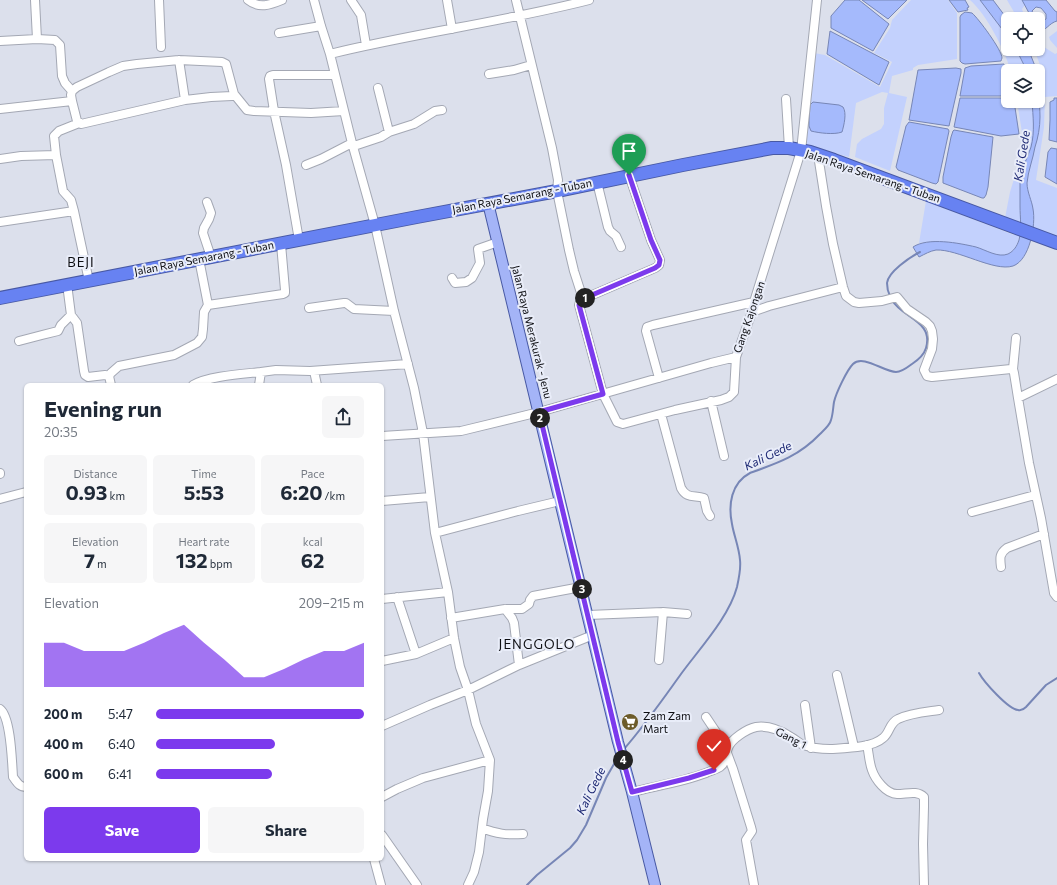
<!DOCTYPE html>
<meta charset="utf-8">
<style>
body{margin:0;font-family:Commissioner,sans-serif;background:#f6f6f7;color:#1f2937;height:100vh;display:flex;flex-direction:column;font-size:15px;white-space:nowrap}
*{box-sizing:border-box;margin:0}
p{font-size:13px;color:#747a83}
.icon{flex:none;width:22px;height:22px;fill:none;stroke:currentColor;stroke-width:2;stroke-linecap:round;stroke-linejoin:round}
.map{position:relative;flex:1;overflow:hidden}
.panel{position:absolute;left:24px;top:383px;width:360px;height:478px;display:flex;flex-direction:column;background:#fff;border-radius:6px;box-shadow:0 1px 3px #0004}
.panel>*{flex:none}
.fabs{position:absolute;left:1001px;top:12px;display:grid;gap:8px}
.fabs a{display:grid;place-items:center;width:44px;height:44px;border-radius:6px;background:#fff;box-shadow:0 1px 3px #0004;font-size:20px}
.pin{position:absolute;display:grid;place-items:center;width:34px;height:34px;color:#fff;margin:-41px -17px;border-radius:50% 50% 50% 0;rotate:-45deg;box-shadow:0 0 4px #0007}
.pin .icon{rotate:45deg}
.km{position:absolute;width:20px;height:20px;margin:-10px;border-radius:50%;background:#222;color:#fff;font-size:11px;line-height:20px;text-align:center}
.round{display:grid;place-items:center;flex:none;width:42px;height:42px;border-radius:6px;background:#f6f6f7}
.overview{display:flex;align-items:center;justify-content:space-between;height:68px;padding:0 20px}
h1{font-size:22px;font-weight:700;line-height:30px}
.stats{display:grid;grid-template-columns:repeat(3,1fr);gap:6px;height:68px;padding:4px 20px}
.stats div{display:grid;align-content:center;border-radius:6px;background:#f6f6f7;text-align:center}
.stats b{font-size:20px;font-weight:700}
.stats small{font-size:11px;font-weight:400}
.stats p{font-size:11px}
.chart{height:112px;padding:8px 20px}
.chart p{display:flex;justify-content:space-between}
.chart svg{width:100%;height:72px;margin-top:4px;fill:#7c3aed;opacity:.7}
.cta{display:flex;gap:8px;margin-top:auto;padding:8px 20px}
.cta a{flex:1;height:46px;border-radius:6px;background:#7c3aed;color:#fff;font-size:16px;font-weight:700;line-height:46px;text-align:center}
.cta a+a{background:#f6f6f7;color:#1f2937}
ul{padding:0 20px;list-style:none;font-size:13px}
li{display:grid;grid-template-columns:64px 48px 1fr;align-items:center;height:30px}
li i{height:10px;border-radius:5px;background:#7c3aed}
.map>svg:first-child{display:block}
</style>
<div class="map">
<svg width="1057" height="885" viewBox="0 0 1057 885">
<rect width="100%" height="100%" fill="#dce0ec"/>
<path fill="#c3d1fd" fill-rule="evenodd" d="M911,0H948L957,13V59L918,65L913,68V70L892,76L889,93L907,97L890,171L855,157L857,144L862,139L881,129L884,124V108L888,93L882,92L856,103L849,157L804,145L814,53L825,55L880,87L892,62L874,53L890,28L892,20ZM811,103L843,107L845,110L842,130L838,133L820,132L809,126Z
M970,0H980L1008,37V49H1016L1027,71H1011C1004,49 987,15 970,0Z
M1007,0H1022L1025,5L1022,9L1025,19H1018Z
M1057,31V48L1050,40L1049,37Z
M1038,41L1044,47L1055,54L1057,53V96L1045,97L1044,127L1036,180L1057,188V237L1033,228L1020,179V206L1021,224L1005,218L1010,192L1014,179L1018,167L1023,159L1024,154L1023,139L1017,101H1033L1040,117V96L1041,84L1043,76L1040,65L1034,49H1038Z
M926,201L1014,235L1015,234L1020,235C1018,243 1015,252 1007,254C997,258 984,249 974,247C956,243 938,240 919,243Z"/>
<path fill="#a5bafc" stroke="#7786b6" d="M845,0H859L889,24L873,51L831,28V16Z
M862,0H907L888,19Z
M949,0H965L969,7L967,8L968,10L958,12Z
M980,0H993L1008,20V37Z
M1022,0H1046L1055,11L1057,12V21C1049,23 1046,31 1038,32V21H1042L1046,19V14L1041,8L1036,7L1032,11L1036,19H1031L1029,13Z
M965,12L972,13C978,18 1002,50 1002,58C1002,59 1001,60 1001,61L965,64L962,63L960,61V17L961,15Z
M830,31L889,62L879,85L827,54Z
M1016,49H1027L1031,56L1037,71H1027Z
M1004,64L1008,73V96H960L965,68L971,66Z
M956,68L961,69V73L949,126L909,120L918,70Z
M1038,75C1041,84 1040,88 1040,96C1039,103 1040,110 1040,117C1040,127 1038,138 1035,147C1033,159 1028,171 1027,183C1027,192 1032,201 1033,209C1036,224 1030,260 1013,266C994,272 958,249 936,250C930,251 925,254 919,257L913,247C928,237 959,243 976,247C986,250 998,258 1008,254C1014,251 1017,246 1019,240C1022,229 1020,218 1020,206C1020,198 1020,190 1020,182C1021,169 1027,159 1031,147C1035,132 1033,116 1032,101H1038Z
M960,98H1008V101H1014L1019,134L1001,136L954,127Z
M1054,98H1057V142L1049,140L1050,120V102L1054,100Z
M813,102L839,105L843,107C847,113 844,125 842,132C834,135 819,133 811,131L809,126V120L810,105Z
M909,122L948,129L949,131L938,182L936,184L932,183L898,170L896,167L906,126Z
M954,130L993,137L988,187L986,195L984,198H982L943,183V177L951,137L953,131Z
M1051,148L1057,149V184L1045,177L1048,152Z"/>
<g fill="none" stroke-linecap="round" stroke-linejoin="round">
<path stroke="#7786b6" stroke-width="2" d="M890,296C888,292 887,288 887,283C888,272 910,257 920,252
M979,673C984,682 1008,709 1018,710C1021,711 1024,709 1026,707L1046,685L1057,678
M624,749C645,725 663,699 681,674C700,648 729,617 737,587C739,578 741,568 740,560C739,547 734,536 732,524C728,505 731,483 750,473C778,463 799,456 820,434C824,430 830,425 831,420C833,414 833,408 834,402C836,393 847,370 853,364C863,354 884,372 896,372C902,372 908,367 912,364C918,360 924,355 926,348C934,321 902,318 892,300
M527,885L537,875L570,848L577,840L586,825L606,778L618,757"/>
<g stroke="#a4a8b4" stroke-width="10">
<path id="minor" d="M35,0L37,39L55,40L60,45L62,76L65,83L72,91
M159,0L161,47
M248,0C259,9 270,5 282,0
M314,0L321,26L330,54L352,143L375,225L394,311L414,388L423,433L435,533L448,592L454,638L460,667L468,690L476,724L490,760L488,791L483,819L479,852L474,872L468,885
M351,0L361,15L366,45
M447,0L452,29
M516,0L552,148L558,180L557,191L569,250L574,271L583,299
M279,33L321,26
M0,41L37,39
M330,54C415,33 503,22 589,0
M179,60L185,100
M489,74L514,70L531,65
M378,88L389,132
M786,99L789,148
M72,101L77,121L81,124L185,100L211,97L232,96L234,94
M0,109L72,101L71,95L72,91L77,87L109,72L123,66L137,64L179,60L222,62L226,64L234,94L247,110L254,111L311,113L344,111
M354,146L381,137L389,132L414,124L435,111L442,110
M56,155L54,136L59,131L79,123
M818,155L826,206L833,244L843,287L846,296L854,302L859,303L882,301L897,297L907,309L926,322L930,326L932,331L933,339L932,349L924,370L927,376L932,377L1011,369H1013L1014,373L1018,398
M0,159L21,156L56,155L63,191L71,200L74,211L89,281
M306,165L321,159L352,143
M629,175L651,240L660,260L659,265L655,268L583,299L580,302L579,305L603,394L617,422L623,424L675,410L721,400L729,397L734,392L736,357
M597,182L608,227L610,231L616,236L621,247
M207,202L211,213L209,219L204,228L203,233L211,257
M0,222L74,211
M299,240L286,165L274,111L269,79L270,76L273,75H335
M199,259L208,305L283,294L285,293V290L281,244
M452,278L455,283L466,282L472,278L480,263L478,249L498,242
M67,284L71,315L77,323L84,371L85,375L88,377L105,375L109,376L111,385
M309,308L344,303H346L354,309L394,311
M752,312L769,306L843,287
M19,341L42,335L58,331L61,325L71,315
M1013,369L1016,338
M314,371L317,385
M109,376L111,373L119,366L174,355L197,343L202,337L203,329L204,312L208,305
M659,378L646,331L647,327L653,325L754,302
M1057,379L1018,398L1029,463L1041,518L1054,593L1057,597
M193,385C208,376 242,374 261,372
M259,385L261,372L276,370L310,371L408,364
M711,401L724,456
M661,414L681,488C687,499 694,495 704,498L707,511L710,516
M382,436L461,431L539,412L711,363L736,357L752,312L754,302L801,151L817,0
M0,473V474
M0,499L26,492
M382,501L430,497
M972,512L1035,495
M435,533L518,511L560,501
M1001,567C1000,558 999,554 1007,548L1044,534
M397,597L416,654L454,638
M382,599L448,592
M505,609L512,618L514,623L519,665
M588,615L663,612L687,614
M451,618L505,609H522L529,604L530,600L533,596L581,587
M659,660L663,612
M382,661L416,654
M837,675L854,747
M805,705L811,748
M0,709C11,717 12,763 13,777C17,782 19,787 26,787
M706,717L726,747L727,753L733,769L751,827L752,831L746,840L754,885
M382,726L430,705L468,690L519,665L593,635
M867,745C869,753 869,762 872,770C875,779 886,794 897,794C907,794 917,790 924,797V807L923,844L924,885
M632,792C656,786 682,782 706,773C710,771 715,770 720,767C727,762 725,755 728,748C731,739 747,729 756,727C769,725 780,730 791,737C795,739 799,743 803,745C812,748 821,749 830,749C845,748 872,748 883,738C890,733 889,723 898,719C910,713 925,712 939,710
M382,797L397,789L423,778L490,760
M482,828C497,834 506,835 523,834
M382,835L417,885
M374,859L381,885"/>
</g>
<g stroke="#4859a4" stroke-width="12">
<path id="major" d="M488,203L618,742L632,792L655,885"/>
</g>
<g stroke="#4859a4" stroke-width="14">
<path id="highway" d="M0,298L417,217L557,191L683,165L772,148H789L810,152L834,160L1057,243"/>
</g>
<use href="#minor" stroke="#fff" stroke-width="8"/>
<use href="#major" stroke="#a4b4f7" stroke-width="10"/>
<use href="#highway" stroke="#6782f2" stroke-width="12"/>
</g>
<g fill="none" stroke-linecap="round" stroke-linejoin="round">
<g stroke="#fff" stroke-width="8">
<path id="route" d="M629,175L651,240L660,260L659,265L655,268L585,298L580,302L579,305L603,394L539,412L618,742L632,792L689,778L714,770"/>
</g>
<use href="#route" stroke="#7c3aed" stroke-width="5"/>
</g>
<defs>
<g id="supermarket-disc" transform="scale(0.9)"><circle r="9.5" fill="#6c5b29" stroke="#e9edf9"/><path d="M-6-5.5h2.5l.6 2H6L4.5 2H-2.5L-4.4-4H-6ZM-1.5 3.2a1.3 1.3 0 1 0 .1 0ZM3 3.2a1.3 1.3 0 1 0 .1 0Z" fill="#fff"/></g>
</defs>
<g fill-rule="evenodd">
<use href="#supermarket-disc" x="630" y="722"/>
</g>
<g text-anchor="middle" stroke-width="4" stroke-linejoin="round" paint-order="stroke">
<g font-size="11" fill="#0d0e12" stroke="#e9edf9">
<text transform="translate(873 176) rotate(19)" y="4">Jalan Raya Semarang - Tuban</text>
<text transform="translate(522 196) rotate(-11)" y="4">Jalan Raya Semarang - Tuban</text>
<text transform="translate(204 258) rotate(-11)" y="4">Jalan Raya Semarang - Tuban</text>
<text transform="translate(749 317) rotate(-71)" y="4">Gang Kajongan</text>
<text transform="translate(532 332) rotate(76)" y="4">Jalan Raya Merakurak - Jenu</text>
<text transform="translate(791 738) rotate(27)" y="4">Gang 1</text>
</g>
<g font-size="11" fill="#0d0e12" stroke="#e9edf9" text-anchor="start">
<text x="643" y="720">Zam Zam<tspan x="643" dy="13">Mart</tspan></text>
</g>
<g font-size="12" font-style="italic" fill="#1d2873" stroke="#e9edf9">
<text transform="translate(1022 156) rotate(-81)" y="4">Kali Gede</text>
<text transform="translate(768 456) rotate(-26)" y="4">Kali Gede</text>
<text transform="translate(591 791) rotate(-64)" y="4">Kali Gede</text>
</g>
<g font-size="13" letter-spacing="1" fill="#0d0e12" stroke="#e9edf9">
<text x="81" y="267">BEJI</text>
<text x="537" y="649">JENGGOLO</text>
</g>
</g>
</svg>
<div class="fabs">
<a><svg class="icon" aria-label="locate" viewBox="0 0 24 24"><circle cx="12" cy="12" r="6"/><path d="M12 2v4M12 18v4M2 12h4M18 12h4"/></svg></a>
<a><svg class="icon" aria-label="layers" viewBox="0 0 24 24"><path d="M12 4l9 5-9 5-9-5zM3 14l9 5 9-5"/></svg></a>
</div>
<div class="pin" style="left:629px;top:175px;background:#1e9e55"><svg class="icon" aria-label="arrive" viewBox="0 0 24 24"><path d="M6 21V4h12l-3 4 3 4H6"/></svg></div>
<div class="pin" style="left:714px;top:770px;background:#d93025"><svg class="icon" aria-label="check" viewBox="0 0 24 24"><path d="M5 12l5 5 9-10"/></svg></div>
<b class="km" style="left:585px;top:298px">1</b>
<b class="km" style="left:540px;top:418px">2</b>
<b class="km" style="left:582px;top:589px">3</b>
<b class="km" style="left:623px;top:760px">4</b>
<section class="panel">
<div class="overview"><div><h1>Evening run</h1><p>20:35</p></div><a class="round"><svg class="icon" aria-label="share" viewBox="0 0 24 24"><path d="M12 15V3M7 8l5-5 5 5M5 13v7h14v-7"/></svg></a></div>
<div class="stats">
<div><p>Distance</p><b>0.93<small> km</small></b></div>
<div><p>Time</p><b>5:53</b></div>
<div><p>Pace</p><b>6:20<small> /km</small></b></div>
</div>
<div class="stats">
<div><p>Elevation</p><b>7<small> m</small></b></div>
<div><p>Heart rate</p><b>132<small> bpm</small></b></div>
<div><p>kcal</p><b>62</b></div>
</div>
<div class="chart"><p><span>Elevation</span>209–215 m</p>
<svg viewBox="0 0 160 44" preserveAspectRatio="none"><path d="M0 44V17L10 17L20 22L30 22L40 22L50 17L60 11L70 6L80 17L90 27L100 38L110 38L120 33L130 27L140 22L150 22L160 17V44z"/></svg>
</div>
<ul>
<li><b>200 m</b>5:47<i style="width:100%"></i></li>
<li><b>400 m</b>6:40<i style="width:57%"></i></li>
<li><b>600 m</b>6:41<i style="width:56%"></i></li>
</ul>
<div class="cta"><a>Save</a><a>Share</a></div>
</section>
</div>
